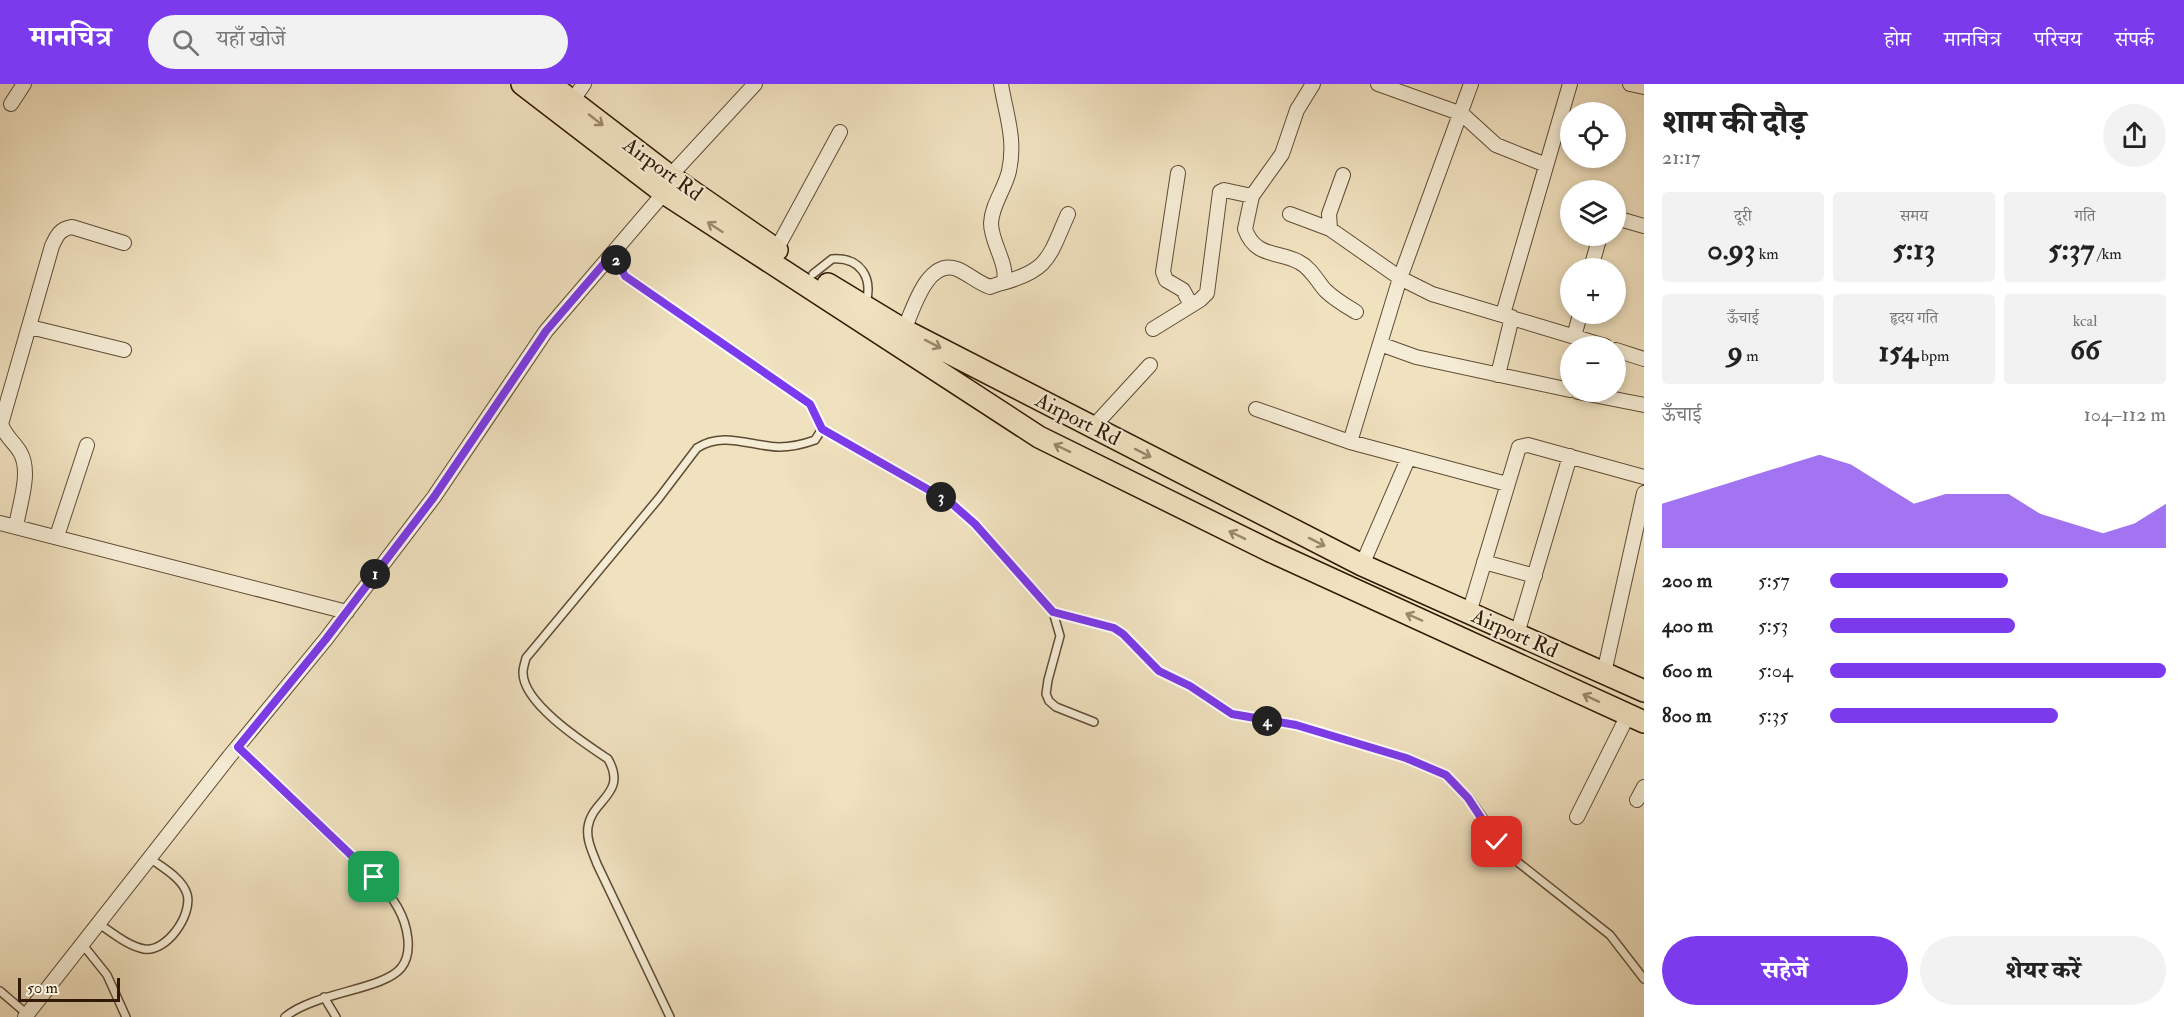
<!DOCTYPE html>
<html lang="hi">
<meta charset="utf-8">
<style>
body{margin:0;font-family:"IM FELL Double Pica","Noto Serif Devanagari",serif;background:#f2f2f2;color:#222;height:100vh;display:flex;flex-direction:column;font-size:22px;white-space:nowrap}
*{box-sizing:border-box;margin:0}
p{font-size:20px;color:#767676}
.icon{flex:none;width:33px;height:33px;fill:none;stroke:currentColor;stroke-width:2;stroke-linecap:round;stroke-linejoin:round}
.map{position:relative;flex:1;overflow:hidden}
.details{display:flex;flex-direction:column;background:#fff;width:540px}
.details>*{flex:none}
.buttons{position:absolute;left:1560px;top:18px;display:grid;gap:12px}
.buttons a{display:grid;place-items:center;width:66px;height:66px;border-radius:50%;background:#fff;box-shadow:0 3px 9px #0003;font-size:30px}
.scale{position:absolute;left:18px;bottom:15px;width:102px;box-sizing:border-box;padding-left:6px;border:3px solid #301a05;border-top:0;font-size:16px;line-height:21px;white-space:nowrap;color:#301a05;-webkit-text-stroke:4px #f5ecd5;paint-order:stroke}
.pin{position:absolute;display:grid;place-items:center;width:51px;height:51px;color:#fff;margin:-26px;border-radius:12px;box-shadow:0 3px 9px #0006}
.km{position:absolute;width:30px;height:30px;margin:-15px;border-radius:50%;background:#222;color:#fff;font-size:16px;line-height:30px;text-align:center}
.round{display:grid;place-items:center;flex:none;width:63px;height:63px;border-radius:32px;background:#f2f2f2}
.overview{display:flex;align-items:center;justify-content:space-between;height:102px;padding:0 18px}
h1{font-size:33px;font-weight:800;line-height:45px}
.stats{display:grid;grid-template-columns:repeat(3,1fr);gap:9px;height:102px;padding:6px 18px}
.stats div{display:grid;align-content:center;border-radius:6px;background:#f2f2f2;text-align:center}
.stats b{font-size:30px;font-weight:800}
.stats small{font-size:16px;font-weight:400}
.stats p{font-size:16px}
.chart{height:168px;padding:12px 18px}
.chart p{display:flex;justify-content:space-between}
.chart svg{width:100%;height:108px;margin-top:6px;fill:#7c3aed;opacity:.7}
.cta{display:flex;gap:12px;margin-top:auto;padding:12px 18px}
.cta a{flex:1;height:69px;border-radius:36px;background:#7c3aed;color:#fff;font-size:24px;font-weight:800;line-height:69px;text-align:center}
.cta a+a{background:#f2f2f2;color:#222}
ul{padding:0 18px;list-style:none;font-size:20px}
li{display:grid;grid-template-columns:96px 72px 1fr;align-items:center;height:45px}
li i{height:15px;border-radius:8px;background:#7c3aed}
header{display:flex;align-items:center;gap:36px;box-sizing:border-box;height:84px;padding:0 30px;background:#7c3aed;color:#fff}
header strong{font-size:28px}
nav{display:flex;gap:33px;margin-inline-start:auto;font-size:21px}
.search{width:420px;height:54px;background:#f2f2f2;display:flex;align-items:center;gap:15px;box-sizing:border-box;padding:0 21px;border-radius:33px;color:#767676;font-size:22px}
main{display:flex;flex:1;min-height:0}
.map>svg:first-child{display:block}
</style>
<header>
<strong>मानचित्र</strong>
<div class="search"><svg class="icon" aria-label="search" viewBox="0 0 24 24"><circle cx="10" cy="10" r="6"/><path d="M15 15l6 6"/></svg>यहाँ खोजें</div>
<nav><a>होम</a><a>मानचित्र</a><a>परिचय</a><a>संपर्क</a></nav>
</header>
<main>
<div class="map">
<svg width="1644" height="933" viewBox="0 0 1644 933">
<rect width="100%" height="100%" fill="#f0e1bf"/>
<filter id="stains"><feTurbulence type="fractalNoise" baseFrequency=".00333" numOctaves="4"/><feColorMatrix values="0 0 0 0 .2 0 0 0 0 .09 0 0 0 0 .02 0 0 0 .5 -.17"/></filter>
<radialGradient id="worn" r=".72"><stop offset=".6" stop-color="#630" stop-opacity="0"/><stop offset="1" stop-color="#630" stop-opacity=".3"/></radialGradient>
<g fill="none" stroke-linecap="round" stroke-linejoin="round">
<g stroke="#604c34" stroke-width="10">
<path id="service" d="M613,169L625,192L810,320L822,345L815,356C804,360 791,363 779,363C750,362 723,347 697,364L659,414L526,574C525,578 523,584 523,588C522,619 584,659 608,675C628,710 592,715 588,743C586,756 593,769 597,780L670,933
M813,190L832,175C861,173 873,194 866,219
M822,345L950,418L975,440L1053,528L1060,552L1048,596L1046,610L1049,617L1056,623L1094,638
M1053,528L1114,544L1123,550L1159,587L1190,602L1232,630L1296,641L1406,674L1446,691L1469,714L1510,772L1610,851L1644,895
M238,663C269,694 301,724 333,755C355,775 383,797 398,824C407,840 414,868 401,884C383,906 315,908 285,933
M99,840C113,849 128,862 144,865C166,869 193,831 187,810C182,794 163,784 151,775
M83,861L107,891L126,933
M0,907L27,930
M324,913L336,933"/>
</g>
<g stroke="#604c34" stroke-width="16">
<path id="minor" d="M1313,0L1297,26L1282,70L1252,112L1245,145C1255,174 1279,167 1299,178C1311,184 1317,197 1325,206C1334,215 1346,222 1356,228
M1378,0L1462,30L1496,61L1546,81
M1630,0L1644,3
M572,17L584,0
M11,20L24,0
M1178,89L1163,188L1166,196L1183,206L1191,221
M1343,91L1329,130L1330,145L1400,194L1432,210L1605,262
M670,92L755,0
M1290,130L1330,145
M1616,134L1644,142
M776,166L840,48
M1591,184L1600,152
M1002,199C1050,186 1049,172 1068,130
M1503,230L1570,0
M30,243L124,266
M1153,245L1200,216L1207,209L1220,108L1224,106L1252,112
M904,246C913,226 927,174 957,185C969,190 978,199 990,203L1004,198C1008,179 991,159 991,139C992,120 1005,105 1009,87C1016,55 1006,31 1001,0
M1574,253L1580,230
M1380,260L1416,273L1570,306
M1616,266L1644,275
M1498,291L1512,233
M1578,308L1644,321
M1256,325L1350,358L1507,400
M1093,343L1150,281
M1350,358L1400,194L1471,0
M0,439L347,528
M16,443C19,421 32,388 20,368C14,358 5,352 1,340L52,162C57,151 60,145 72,143L124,159
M57,452L87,361
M1484,478L1535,492
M1362,481L1408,375
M1469,529L1519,363L1528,361L1644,393
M1517,550L1570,372
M1604,589L1644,409
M1637,716L1644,703
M1577,733L1628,631
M25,933L229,673L326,555L434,413L546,247L664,109"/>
</g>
<g stroke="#301a05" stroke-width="24">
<path id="primary" d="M522,0L664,109L1039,353L1270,467L1644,638
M550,0L670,92L777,166
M828,200L904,246L1362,481L1644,607"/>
</g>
<use href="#service" stroke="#f5ecd5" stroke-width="7"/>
<use href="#minor" stroke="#f5ecd5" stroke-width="14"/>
<use href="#primary" stroke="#f0e1bf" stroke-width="21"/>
</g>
<defs><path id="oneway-shaft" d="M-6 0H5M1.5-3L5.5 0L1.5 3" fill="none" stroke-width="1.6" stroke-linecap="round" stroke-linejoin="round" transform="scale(1.5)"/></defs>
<g stroke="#9a876b">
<use href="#oneway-shaft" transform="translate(596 36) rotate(38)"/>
<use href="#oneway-shaft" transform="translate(715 143) rotate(-147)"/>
<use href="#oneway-shaft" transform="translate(933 260) rotate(27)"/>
<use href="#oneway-shaft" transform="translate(1062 364) rotate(-154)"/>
<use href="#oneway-shaft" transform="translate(1143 369) rotate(27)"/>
<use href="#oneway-shaft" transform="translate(1237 451) rotate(-154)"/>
<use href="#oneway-shaft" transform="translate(1317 458) rotate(27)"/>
<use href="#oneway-shaft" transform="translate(1414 533) rotate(-156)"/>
<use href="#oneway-shaft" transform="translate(1591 614) rotate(-155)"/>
</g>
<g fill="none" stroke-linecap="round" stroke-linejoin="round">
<g stroke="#fff" stroke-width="12">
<path id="route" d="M374,793L238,663L326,555L434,413L546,247L613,169L625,192L810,320L822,345L950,418L975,440L1053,528L1114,544L1123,550L1159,587L1190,602L1232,630L1296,641L1406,674L1446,691L1468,714L1497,758"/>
</g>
<use href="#route" stroke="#7c3aed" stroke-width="8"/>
</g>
<g text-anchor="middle" stroke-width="4.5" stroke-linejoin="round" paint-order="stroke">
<g font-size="21" fill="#301a05" stroke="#f5ecd5">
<text transform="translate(663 85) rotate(36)" y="7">Airport Rd</text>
<text transform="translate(1078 335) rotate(27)" y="7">Airport Rd</text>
<text transform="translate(1515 549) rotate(24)" y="7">Airport Rd</text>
</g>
</g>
<rect width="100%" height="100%" filter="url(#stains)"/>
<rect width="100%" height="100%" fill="url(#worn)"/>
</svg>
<div class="buttons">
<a><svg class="icon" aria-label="locate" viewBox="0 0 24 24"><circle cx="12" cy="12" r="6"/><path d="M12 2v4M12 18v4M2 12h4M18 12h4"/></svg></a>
<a><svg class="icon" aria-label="layers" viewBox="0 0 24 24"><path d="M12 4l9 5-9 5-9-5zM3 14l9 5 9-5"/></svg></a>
<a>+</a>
<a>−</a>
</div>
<div class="scale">50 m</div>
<div class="pin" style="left:374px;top:793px;background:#1e9e55"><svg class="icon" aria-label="arrive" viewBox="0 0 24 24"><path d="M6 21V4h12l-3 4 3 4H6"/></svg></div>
<div class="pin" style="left:1497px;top:758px;background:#d93025"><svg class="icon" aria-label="check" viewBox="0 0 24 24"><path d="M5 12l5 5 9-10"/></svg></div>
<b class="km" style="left:375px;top:490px">1</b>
<b class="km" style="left:616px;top:176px">2</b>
<b class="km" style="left:941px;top:413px">3</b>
<b class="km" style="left:1267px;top:637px">4</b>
</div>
<section class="details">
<div class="overview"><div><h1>शाम की दौड़</h1><p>21:17</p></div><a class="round"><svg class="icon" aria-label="share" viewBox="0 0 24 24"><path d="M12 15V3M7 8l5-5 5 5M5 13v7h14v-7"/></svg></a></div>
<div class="stats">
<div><p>दूरी</p><b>0.93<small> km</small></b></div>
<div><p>समय</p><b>5:13</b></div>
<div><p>गति</p><b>5:37<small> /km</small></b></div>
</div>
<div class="stats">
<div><p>ऊँचाई</p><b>9<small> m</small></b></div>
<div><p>हृदय गति</p><b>154<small> bpm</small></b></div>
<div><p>kcal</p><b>66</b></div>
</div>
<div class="chart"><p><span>ऊँचाई</span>104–112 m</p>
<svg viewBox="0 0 160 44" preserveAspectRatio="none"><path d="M0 44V26L10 22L20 18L30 14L40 10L50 6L60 10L70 18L80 26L90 22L100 22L110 22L120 30L130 34L140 38L150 34L160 26V44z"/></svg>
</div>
<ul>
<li><b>200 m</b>5:57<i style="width:53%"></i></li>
<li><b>400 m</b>5:53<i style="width:55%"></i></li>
<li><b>600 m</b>5:04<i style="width:100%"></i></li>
<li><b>800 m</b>5:35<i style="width:68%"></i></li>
</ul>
<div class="cta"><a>सहेजें</a><a>शेयर करें</a></div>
</section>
</main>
